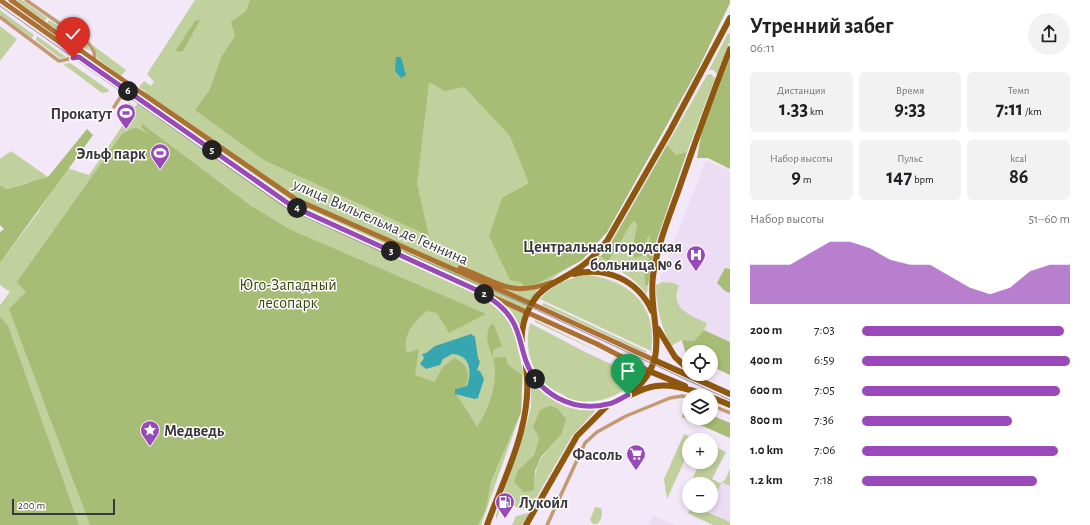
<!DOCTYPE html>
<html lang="ru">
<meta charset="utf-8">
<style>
body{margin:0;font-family:"Alegreya Sans",sans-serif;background:#f2f2f2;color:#202124;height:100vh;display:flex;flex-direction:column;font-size:15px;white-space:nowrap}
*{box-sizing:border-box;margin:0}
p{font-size:13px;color:#757577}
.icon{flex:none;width:22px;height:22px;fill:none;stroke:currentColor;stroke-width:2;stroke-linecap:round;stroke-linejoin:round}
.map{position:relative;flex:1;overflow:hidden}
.details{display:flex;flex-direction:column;background:#fff;width:360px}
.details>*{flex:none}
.tools{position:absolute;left:682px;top:345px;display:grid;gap:8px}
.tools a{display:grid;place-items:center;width:36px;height:36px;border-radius:50%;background:#fff;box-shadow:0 2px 6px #0003;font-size:20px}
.scale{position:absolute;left:12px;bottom:10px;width:103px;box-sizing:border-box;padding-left:4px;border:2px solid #3b373d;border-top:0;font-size:11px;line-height:14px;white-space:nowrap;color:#3b373d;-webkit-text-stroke:3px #fff;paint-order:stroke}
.pin{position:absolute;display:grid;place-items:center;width:34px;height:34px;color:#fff;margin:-41px -17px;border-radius:50% 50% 50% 0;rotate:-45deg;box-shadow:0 0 4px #0007}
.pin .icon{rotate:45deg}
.km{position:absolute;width:20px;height:20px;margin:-10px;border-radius:50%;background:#222;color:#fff;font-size:11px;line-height:20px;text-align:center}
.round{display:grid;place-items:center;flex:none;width:42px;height:42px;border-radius:21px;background:#f2f2f2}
.head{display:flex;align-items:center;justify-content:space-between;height:68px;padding:0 20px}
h1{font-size:22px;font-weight:700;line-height:30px}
.metrics{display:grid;grid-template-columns:repeat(3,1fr);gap:6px;height:68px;padding:4px 20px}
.metrics div{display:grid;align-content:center;border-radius:6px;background:#f2f2f2;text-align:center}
.metrics b{font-size:20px;font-weight:700}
.metrics small{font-size:11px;font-weight:400}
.metrics p{font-size:11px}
.chart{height:112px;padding:8px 20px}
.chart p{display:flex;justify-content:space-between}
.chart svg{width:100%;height:72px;margin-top:4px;fill:#9949b9;opacity:.7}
ul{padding:0 20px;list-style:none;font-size:13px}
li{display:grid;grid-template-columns:64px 48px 1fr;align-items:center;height:30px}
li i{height:10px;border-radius:5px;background:#9949b9}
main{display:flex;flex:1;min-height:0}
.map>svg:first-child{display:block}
</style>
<main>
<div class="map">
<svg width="730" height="525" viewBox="0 0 730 525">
<rect width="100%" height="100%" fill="#f3e8f8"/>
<path fill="#ecddf4" d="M706,160L730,171V375L711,366V352H689V356L685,354L661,282L660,278Z
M722,482L730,486V522L707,512Z
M653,515L661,519L676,525H649Z"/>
<path fill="#c1d19d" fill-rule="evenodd" d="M16,0H22L47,18L45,21Z
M195,0H730L698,69L607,232L582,260L560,273L538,289L526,307L516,338L523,372L521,412L481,525H0V305L10,292L0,285V263L37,214L67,168L89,175L131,113L128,102L135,107L146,92L139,87L144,81L151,86L154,82L147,74Z
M0,10L34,35L32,38L0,15Z
M49,20L87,45L90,51L47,23Z
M0,26L17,39L0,61Z
M728,33L730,34V41L717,74L713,70H709Z
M37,36L66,57L60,58L36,40Z
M91,44L126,70L121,76L98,59Z
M70,63L109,90L108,92L102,93L63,64Z
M711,74L715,78L687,152L676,156L667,145L707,75Z
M11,151L48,177L0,210L29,182L7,189L0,185V159Z
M634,221L637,225L634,240L648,235L650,237L646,256L649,259L644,274L645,285H648L647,294C635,280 619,265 598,266C595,266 592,267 589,267L588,265L599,254L600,257L608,261L617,251L622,236Z
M587,275C630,280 658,306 651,351L540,299C553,284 568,278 587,275Z
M662,282L674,283L679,286C669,308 691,316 707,323L704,330L694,341L682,340L671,346C661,326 656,307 656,285Z
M544,303L646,351V353L542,305Z
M535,320L614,359L535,322Z
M530,323L585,352L639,377C622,395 602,404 576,401C571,401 566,397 562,394C558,392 552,390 549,387C530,373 524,344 530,323Z
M533,382C551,401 568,412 595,410V411L572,436L532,505L521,510L504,500L496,520V515L527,423L531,406V383ZM561,435C542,457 535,460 534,490L518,470L534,455L539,438Z
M684,434L698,440H689V458L686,457L667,499L664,479Z
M711,445L726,452L712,479L720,483L725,480L730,469V486L722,482L711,503V484H690L700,462H711Z
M692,506H709L707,512L730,522V525H713L688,513Z
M595,507L601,508C603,513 602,520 597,524H593L590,520Z
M528,513L529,514L522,525H512L516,516Z"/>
<path fill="#a7bc74" d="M250,0H730V3L698,69L607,232L582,260L536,284L524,286L521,282L510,280L489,236L502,198L529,183L510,136L464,87L445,91L429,82L417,184L429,236L264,160L195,110L209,91L222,56L235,36L231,22L246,11Z
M200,20L183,51L178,52L176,50L195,21Z
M730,58V169L708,158H697L702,130Z
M142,124L251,206L291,230L486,314L449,333L437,313L427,311C415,321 401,335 407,353L419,349L415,375L435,382L442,368L454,358C468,364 471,374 465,387L456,388L455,392L477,427C488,411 496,389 495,368C494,351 481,342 491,324L494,325L502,346L493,350V358L506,357L508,365L522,375L521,412L491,481L486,509L478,525H90L9,309L26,292L17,282L122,134C137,126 135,126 149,135L141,127Z
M87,129L93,135L0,263V232L4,229L0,225V185L7,189L48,177Z
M667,145L676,155L687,152L656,242L648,285H645L644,274L649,259L646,256L650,237L648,236L642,256L634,258V240L637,225L634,221C622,234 620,248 608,261L600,257L611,243Z
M725,268L730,269V293L725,291L717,283Z
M0,317L8,326L79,525H0Z
M704,330L730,342V375L711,366V352H689V355L686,354L682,340L694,341Z
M685,405L689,406V418H711V415L730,423V438L682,417Z
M550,406L557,408L566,419L561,435L541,457L535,471L534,490L524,492L514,482L518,470L534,455L539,438L533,427L540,410Z"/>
<path fill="#36a7b0" d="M396,57H401L406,75L401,78L395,71Z
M471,334L475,337L478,358L480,362L477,370L480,371L484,379L478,398L475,399L455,394V389L467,386C472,372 471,355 452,354L443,359L440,365L426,369L420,364L424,358L422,354L426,353L435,346Z"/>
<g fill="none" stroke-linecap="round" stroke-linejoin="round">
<path stroke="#c29a73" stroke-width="3.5" d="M26,0L89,44L94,52L95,61
M0,17L59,61L79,57
M114,107L127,87
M711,405L730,413
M547,525L585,443L597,432L626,416L670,398L682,396L689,397"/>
<path stroke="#ab7130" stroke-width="5" d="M0,0L291,206L597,344L649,371
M11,0L95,61L297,200L532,304L654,360
M460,268C500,282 508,298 553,282
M493,300C508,308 516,325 520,340"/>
<path stroke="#8f570e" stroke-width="6" d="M574,274C606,266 638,280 652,311
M658,329L675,357L689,370
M654,360L730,394
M649,371L685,386
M632,392C675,357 647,319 653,276C657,246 669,217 679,189C695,142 712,95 730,49
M699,392L709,396
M701,393C687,389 671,384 656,386C639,388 625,400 608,404C573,414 541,394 527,363C517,343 522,317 534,300C544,285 562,280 576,270C588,263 598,252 607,241L670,131L730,18
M711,397L730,405
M487,525C505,475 534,422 526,367
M526,525L577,436L608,405"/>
<path stroke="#98919c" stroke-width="1" d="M0,6L286,208L382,252L406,253L522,303L730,400"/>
</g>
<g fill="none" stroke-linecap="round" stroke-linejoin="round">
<g stroke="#fff" stroke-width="8">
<path id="route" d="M73,58L79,57L292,206L481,292C493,300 504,307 512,320C520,333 521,348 526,361C538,394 573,413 608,404C615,403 621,398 628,395"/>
</g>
<use href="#route" stroke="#9949b9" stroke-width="5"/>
</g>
<defs>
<g id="stadium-pin" transform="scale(1)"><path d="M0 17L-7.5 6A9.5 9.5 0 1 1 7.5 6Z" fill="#9949b9" stroke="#fff"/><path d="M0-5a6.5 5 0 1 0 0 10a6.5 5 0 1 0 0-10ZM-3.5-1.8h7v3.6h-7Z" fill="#fff"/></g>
<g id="hospital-pin" transform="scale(1)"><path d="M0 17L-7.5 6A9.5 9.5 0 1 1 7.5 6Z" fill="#9949b9" stroke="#fff"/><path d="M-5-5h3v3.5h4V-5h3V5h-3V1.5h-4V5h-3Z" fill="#fff"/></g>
<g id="sight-pin" transform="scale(1)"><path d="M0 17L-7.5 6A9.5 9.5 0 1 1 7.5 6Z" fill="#9949b9" stroke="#fff"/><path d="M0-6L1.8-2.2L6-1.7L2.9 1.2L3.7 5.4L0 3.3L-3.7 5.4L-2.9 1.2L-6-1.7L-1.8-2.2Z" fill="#fff"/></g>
<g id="supermarket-pin" transform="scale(1)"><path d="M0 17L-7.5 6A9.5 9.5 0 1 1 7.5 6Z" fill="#9949b9" stroke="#fff"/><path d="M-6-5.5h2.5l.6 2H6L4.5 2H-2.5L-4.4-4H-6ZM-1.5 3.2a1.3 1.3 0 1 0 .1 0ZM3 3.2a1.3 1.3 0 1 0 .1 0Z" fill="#fff"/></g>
<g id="fuel-pin" transform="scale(1)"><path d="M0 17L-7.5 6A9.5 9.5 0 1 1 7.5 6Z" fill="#9949b9" stroke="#fff"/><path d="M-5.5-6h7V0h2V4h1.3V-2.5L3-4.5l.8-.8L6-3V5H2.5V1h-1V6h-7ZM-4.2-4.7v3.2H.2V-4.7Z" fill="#fff"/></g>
</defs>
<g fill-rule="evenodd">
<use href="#stadium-pin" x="126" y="113"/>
<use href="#stadium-pin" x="160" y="153"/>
<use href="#hospital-pin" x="696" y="255"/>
<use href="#sight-pin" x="150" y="430"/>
<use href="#supermarket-pin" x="636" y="454"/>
<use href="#fuel-pin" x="505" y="502"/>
</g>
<g text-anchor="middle" stroke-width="3" stroke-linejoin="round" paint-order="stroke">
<g font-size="16" font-weight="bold" fill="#3b373d" stroke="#fff" text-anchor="end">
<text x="112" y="119">Прокатут</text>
<text x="146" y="159">Эльф парк</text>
<text x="682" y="252">Центральная городская<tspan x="682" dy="18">больница № 6</tspan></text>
<text x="164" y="436" text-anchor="start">Медведь</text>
<text x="622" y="460">Фасоль</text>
<text x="519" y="508" text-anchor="start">Лукойл</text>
</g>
<g font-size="16" fill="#3b373d" stroke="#fff">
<text transform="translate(381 221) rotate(24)" y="6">улица Вильгельма де Геннина</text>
</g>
<g font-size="16" fill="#3a4711" stroke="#fff">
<text x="288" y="290">Юго-Западный<tspan x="288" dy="18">лесопарк</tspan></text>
</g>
</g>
</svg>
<div class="tools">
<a><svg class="icon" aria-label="locate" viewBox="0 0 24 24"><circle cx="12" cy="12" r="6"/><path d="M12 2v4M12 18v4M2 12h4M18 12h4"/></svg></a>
<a><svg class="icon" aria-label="layers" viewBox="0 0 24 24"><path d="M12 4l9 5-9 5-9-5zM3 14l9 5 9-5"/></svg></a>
<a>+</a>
<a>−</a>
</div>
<div class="scale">200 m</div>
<div class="pin" style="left:628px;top:395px;background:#1e9e55"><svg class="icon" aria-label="arrive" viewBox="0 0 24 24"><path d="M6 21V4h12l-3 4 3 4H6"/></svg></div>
<div class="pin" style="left:73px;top:58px;background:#d93025"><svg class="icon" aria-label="check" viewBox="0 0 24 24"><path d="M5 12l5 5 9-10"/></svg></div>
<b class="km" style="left:535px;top:379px">1</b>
<b class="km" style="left:484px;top:294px">2</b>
<b class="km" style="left:391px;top:251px">3</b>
<b class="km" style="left:297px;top:208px">4</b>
<b class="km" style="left:212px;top:150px">5</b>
<b class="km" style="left:128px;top:91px">6</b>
</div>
<section class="details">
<div class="head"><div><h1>Утренний забег</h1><p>06:11</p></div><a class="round"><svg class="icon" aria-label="share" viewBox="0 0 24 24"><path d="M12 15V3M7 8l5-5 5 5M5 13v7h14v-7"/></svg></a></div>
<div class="metrics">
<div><p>Дистанция</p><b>1.33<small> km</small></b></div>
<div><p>Время</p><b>9:33</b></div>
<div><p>Темп</p><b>7:11<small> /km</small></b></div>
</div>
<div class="metrics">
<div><p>Набор высоты</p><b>9<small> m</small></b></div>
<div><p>Пульс</p><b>147<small> bpm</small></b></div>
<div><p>kcal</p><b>86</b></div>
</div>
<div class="chart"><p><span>Набор высоты</span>51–60 m</p>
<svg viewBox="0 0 160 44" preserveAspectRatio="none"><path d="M0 44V20L10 20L20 20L30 13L40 6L50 6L60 10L70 17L80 20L90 20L100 27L110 34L120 38L130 34L140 24L150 20L160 20V44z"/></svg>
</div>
<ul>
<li><b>200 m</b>7:03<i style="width:97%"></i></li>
<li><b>400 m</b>6:59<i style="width:100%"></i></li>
<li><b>600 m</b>7:05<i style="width:95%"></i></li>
<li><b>800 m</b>7:36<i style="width:72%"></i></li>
<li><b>1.0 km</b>7:06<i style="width:94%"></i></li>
<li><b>1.2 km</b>7:18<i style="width:84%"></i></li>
</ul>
</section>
</main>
